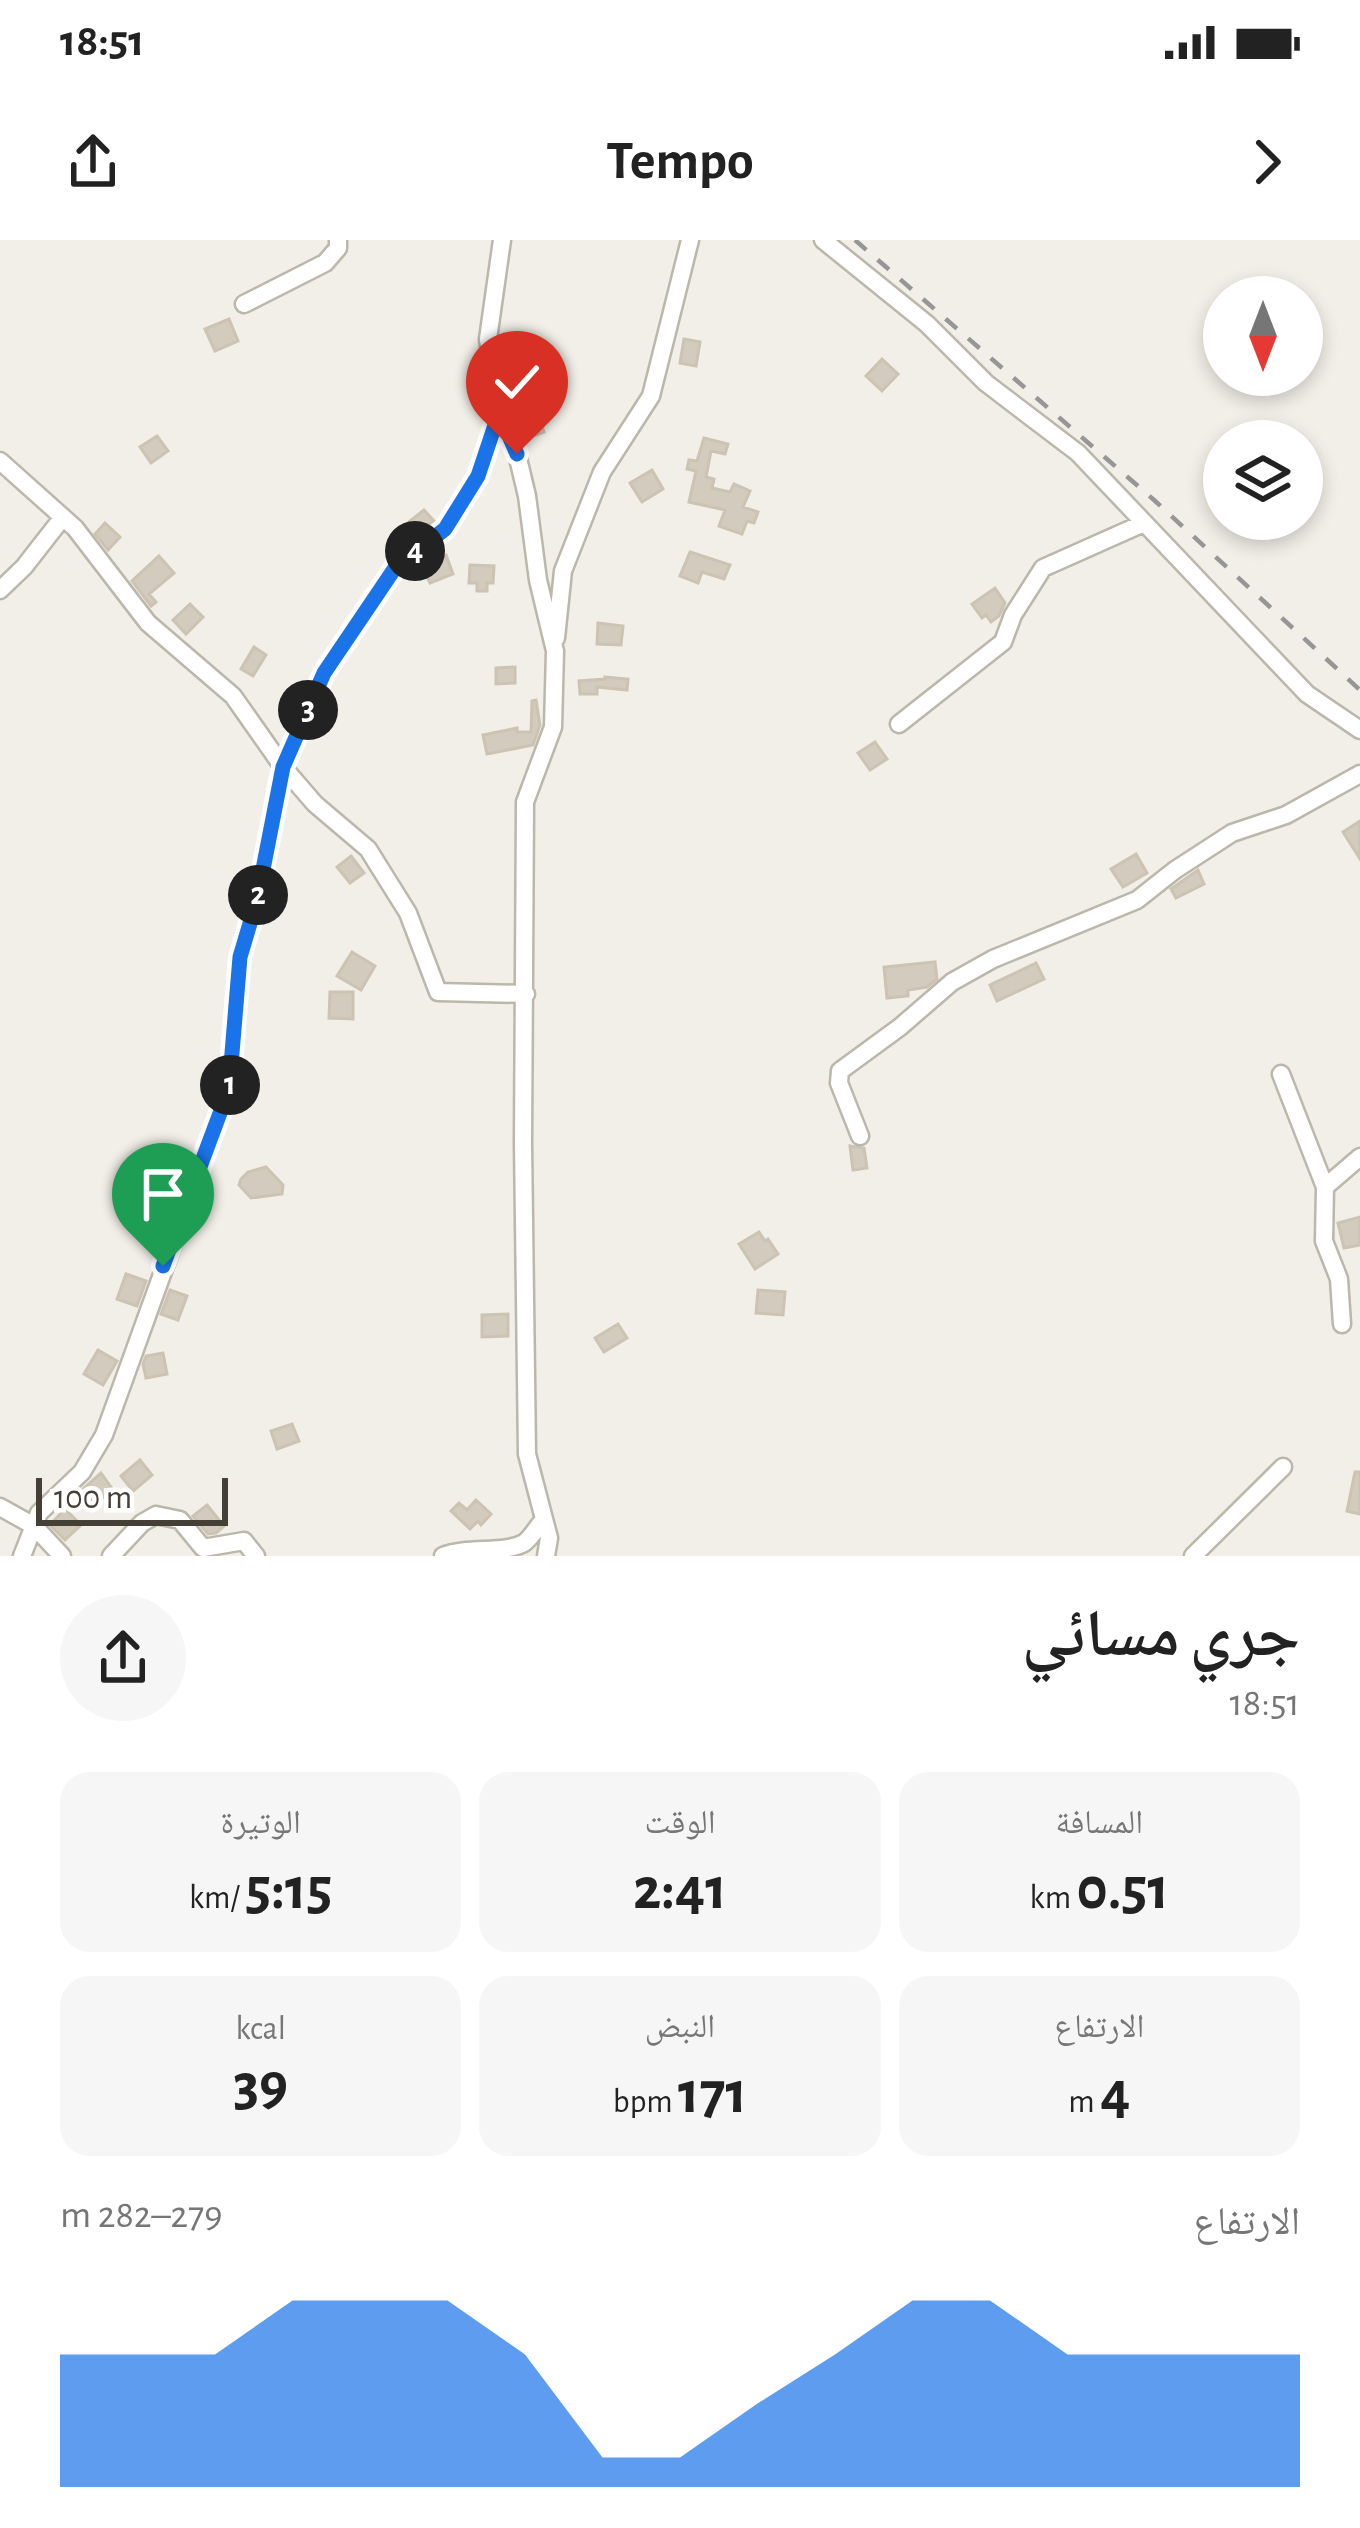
<!DOCTYPE html>
<html lang="ar">
<meta charset="utf-8">
<style>
body{margin:0;font-family:"Alegreya Sans","Noto Naskh Arabic",sans-serif;background:#f6f6f6;color:#222;direction:rtl;height:100vh;display:flex;flex-direction:column;font-size:45px;white-space:nowrap}
*{box-sizing:border-box;margin:0}
p{font-size:39px;color:#767676}
.icon{flex:none;width:66px;height:66px;fill:none;stroke:currentColor;stroke-width:2;stroke-linecap:round;stroke-linejoin:round}
.map{position:relative;height:1316px;overflow:hidden;direction:ltr}
.drawer{display:flex;flex-direction:column;background:#fff;flex:1}
.drawer>*{flex:none}
.needle{width:78px;rotate:180deg}
.controls{position:absolute;left:1203px;top:36px;display:grid;gap:24px}
.controls a{display:grid;place-items:center;width:120px;height:120px;border-radius:50%;background:#fff;box-shadow:0 6px 18px #0003;font-size:60px}
.scale{position:absolute;left:36px;bottom:30px;width:192px;box-sizing:border-box;padding-left:12px;border:6px solid #444037;border-top:0;font-size:33px;line-height:42px;white-space:nowrap;color:#444037;-webkit-text-stroke:9px #fff;paint-order:stroke}
.pin{position:absolute;display:grid;place-items:center;width:102px;height:102px;color:#fff;margin:-123px -51px;border-radius:50% 50% 50% 0;rotate:-45deg;box-shadow:0 0 12px #0007}
.pin .icon{rotate:45deg}
.km{position:absolute;width:60px;height:60px;margin:-30px;border-radius:50%;background:#222;color:#fff;font-size:33px;line-height:60px;text-align:center}
.round{display:grid;place-items:center;flex:none;width:126px;height:126px;border-radius:63px;background:#f6f6f6}
.head{display:flex;align-items:center;justify-content:space-between;height:204px;padding:0 60px}
h1{font-size:66px;font-weight:600;line-height:90px}
.metrics{display:grid;grid-template-columns:repeat(3,1fr);gap:18px;height:204px;padding:12px 60px}
.metrics div{display:grid;align-content:center;border-radius:30px;background:#f6f6f6;text-align:center}
.metrics b{font-size:60px;font-weight:600}
.metrics small{font-size:33px;font-weight:400}
.metrics p{font-size:33px}
.chart{height:336px;padding:24px 60px}
.chart p{display:flex;justify-content:space-between}
.chart svg{width:100%;height:216px;margin-top:12px;fill:#1a73e8;opacity:.7}
.status{display:flex;justify-content:space-between;align-items:center;height:84px;padding:0 60px;background:#fff;direction:ltr}
.status svg{height:33px;fill:currentColor}
header{display:flex;justify-content:space-between;align-items:center;height:156px;padding:0 60px;background:#fff;font-size:54px;font-weight:600}
.map>svg:first-child{display:block}
</style>
<div class="status"><b>18:51</b><svg viewBox="0 0 49 12"><path d="M0 12V9h3v3zM5 12V6h3v6zM10 12V3h3v9zM15 12V0h3v12zM26 1h20v11H26zM47 4h2v5h-2z"/></svg></div>
<header><svg class="icon" aria-label="forward" viewBox="0 0 24 24"><path d="M9 5l7 7-7 7"/></svg>Tempo<svg class="icon" aria-label="share" viewBox="0 0 24 24"><path d="M12 15V3M7 8l5-5 5 5M5 13v7h14v-7"/></svg></header>
<div class="map">
<svg width="1360" height="1316" viewBox="0 0 1360 1316">
<rect width="100%" height="100%" fill="#f2efe8"/>
<path fill="#d2cbbe" stroke="#ccc3b2" stroke-width="3" d="M229,79L238,101L215,111L205,89Z
M684,99L700,102L696,126L680,123Z
M882,119L898,134L882,151L866,136Z
M524,135L525,148L520,149L521,156L510,157L506,136Z
M537,172L544,192L524,199L516,179Z
M157,196L168,211L151,223L140,207Z
M704,198L728,204L725,214L711,211L706,237L714,239L712,248L730,252L734,244L750,251L743,267L758,272L754,283L747,281L742,294L719,286L725,270L689,262L696,231L687,229L689,220L697,221Z
M652,230L663,249L642,262L630,243Z
M424,270L434,281L410,300L400,289Z
M105,283L120,297L108,310L95,294Z
M690,312L730,325L724,339L702,332L698,343L680,336Z
M446,315L453,334L430,343L422,325Z
M159,316L174,333L149,354L156,362L151,366L132,341Z
M470,325L494,326L493,343H487V351H477V343H469Z
M995,348L1005,363L999,376L991,382L986,375L982,378L972,364Z
M190,364L203,377L186,394L173,380Z
M598,383L623,386L621,405L597,404Z
M254,407L266,415L253,436L241,429Z
M515,427V443L496,444V428Z
M605,437L628,439L627,450L597,447V454H580L579,441L605,439Z
M536,460L540,485L533,505L487,514L483,495L517,488V492H531L532,461Z
M875,502L887,519L870,530L858,513Z
M1360,581V619L1343,592Z
M1136,614L1147,633L1123,647L1111,629Z
M351,616L364,633L350,643L337,627Z
M1198,630L1204,644L1176,658L1171,649Z
M352,712L375,726L361,750L337,736Z
M935,722L937,739L927,747L908,750V756L887,758L884,727Z
M1036,723L1044,739L997,761L990,745Z
M330,752H353V779L329,778Z
M850,906L864,908L867,928L853,930Z
M266,927L283,945L282,954L251,958L239,945L241,939L248,932Z
M1360,977V1005L1344,1008L1338,983Z
M759,992L765,1001L768,999L778,1014L755,1029L739,1004Z
M126,1034L146,1041L137,1066L117,1059Z
M170,1050L187,1056L178,1080L161,1074Z
M758,1050L785,1052L783,1075L756,1073Z
M508,1074V1096L482,1097V1075Z
M618,1084L627,1098L604,1112L595,1098Z
M98,1110L117,1121L103,1145L84,1134Z
M163,1113L167,1134L146,1138L143,1124L146,1116Z
M292,1184L299,1201L277,1209L271,1191Z
M140,1220L152,1235L133,1251L121,1236Z
M1355,1232H1360V1274L1347,1271Z
M101,1233L113,1250L94,1264L83,1249Z
M476,1260L491,1274L481,1285L478,1281L470,1289L451,1271L459,1263L467,1270Z
M207,1265L224,1286L216,1293L208,1294L193,1276Z
M65,1269L81,1285L65,1300L50,1285Z"/>
<g fill="none" stroke-linecap="round" stroke-linejoin="round">
<g stroke="#bcb7ab" stroke-width="21">
<path id="minor" d="M502,0L488,99L499,173L517,214L527,256L538,340L555,411L553,487L525,562L523,903L527,1214L549,1298L546,1316
M823,0L927,84L986,143L1078,213L1307,454L1360,490
M244,64L325,23L338,8V0
M0,221L75,288L148,383L233,456L283,527L315,564L368,609L408,673L438,752L526,754
M0,350L24,327L63,277
M556,398L563,331L602,232L651,156L690,0
M899,484L1003,402L1013,375L1043,328L1144,283
M1281,834L1325,947L1360,917
M860,896L839,843L840,831L900,787L952,742L993,719L1137,660L1175,630L1232,593L1286,575L1360,534
M1325,947L1324,1001L1339,1039L1342,1084
M0,1267L34,1286L62,1316
M22,1316L39,1273L82,1232L104,1195L229,849L240,717L257,660L283,527L324,433L395,328L445,289L478,236L499,173
M111,1316L142,1283L156,1275L180,1280L203,1308L244,1301L256,1316
M443,1316C467,1306 504,1314 524,1303C531,1298 538,1286 544,1279
M1193,1316L1283,1227"/>
</g>
<use href="#minor" stroke="#fff" stroke-width="16"/>
<path stroke="#969696" stroke-width="4.5" stroke-dasharray="15 15" stroke-linecap="butt" d="M855,0L1154,260L1360,450"/>
</g>
<g fill="none" stroke-linecap="round" stroke-linejoin="round">
<g stroke="#fff" stroke-width="24">
<path id="route" d="M163,1026L229,849L240,717L257,660L283,527L324,433L395,328L445,289L478,236L499,173L517,214"/>
</g>
<use href="#route" stroke="#1a73e8" stroke-width="15"/>
</g>
</svg>
<div class="controls">
<a><svg class="needle" viewBox="-14 -14 28 28"><path d="M0-13l5 13h-10z" fill="#e53935"/><path d="M0 13l5-13h-10z" fill="#767676"/></svg></a>
<a><svg class="icon" aria-label="layers" viewBox="0 0 24 24"><path d="M12 4l9 5-9 5-9-5zM3 14l9 5 9-5"/></svg></a>
</div>
<div class="scale">100 m</div>
<div class="pin" style="left:163px;top:1026px;background:#1e9e55"><svg class="icon" aria-label="arrive" viewBox="0 0 24 24"><path d="M6 21V4h12l-3 4 3 4H6"/></svg></div>
<div class="pin" style="left:517px;top:214px;background:#d93025"><svg class="icon" aria-label="check" viewBox="0 0 24 24"><path d="M5 12l5 5 9-10"/></svg></div>
<b class="km" style="left:230px;top:845px">1</b>
<b class="km" style="left:258px;top:655px">2</b>
<b class="km" style="left:308px;top:470px">3</b>
<b class="km" style="left:415px;top:311px">4</b>
</div>
<section class="drawer">
<div class="head"><div><h1>جري مسائي</h1><p>18:51</p></div><a class="round"><svg class="icon" aria-label="share" viewBox="0 0 24 24"><path d="M12 15V3M7 8l5-5 5 5M5 13v7h14v-7"/></svg></a></div>
<div class="metrics">
<div><p>المسافة</p><b>0.51<small> km</small></b></div>
<div><p>الوقت</p><b>2:41</b></div>
<div><p>الوتيرة</p><b>5:15<small> /km</small></b></div>
</div>
<div class="metrics">
<div><p>الارتفاع</p><b>4<small> m</small></b></div>
<div><p>النبض</p><b>171<small> bpm</small></b></div>
<div><p>kcal</p><b>39</b></div>
</div>
<div class="chart"><p><span>الارتفاع</span>279–282 m</p>
<svg viewBox="0 0 160 44" preserveAspectRatio="none"><path d="M0 44V17L10 17L20 17L30 6L40 6L50 6L60 17L70 38L80 38L90 27L100 17L110 6L120 6L130 17L140 17L150 17L160 17V44z"/></svg>
</div>
</section>
